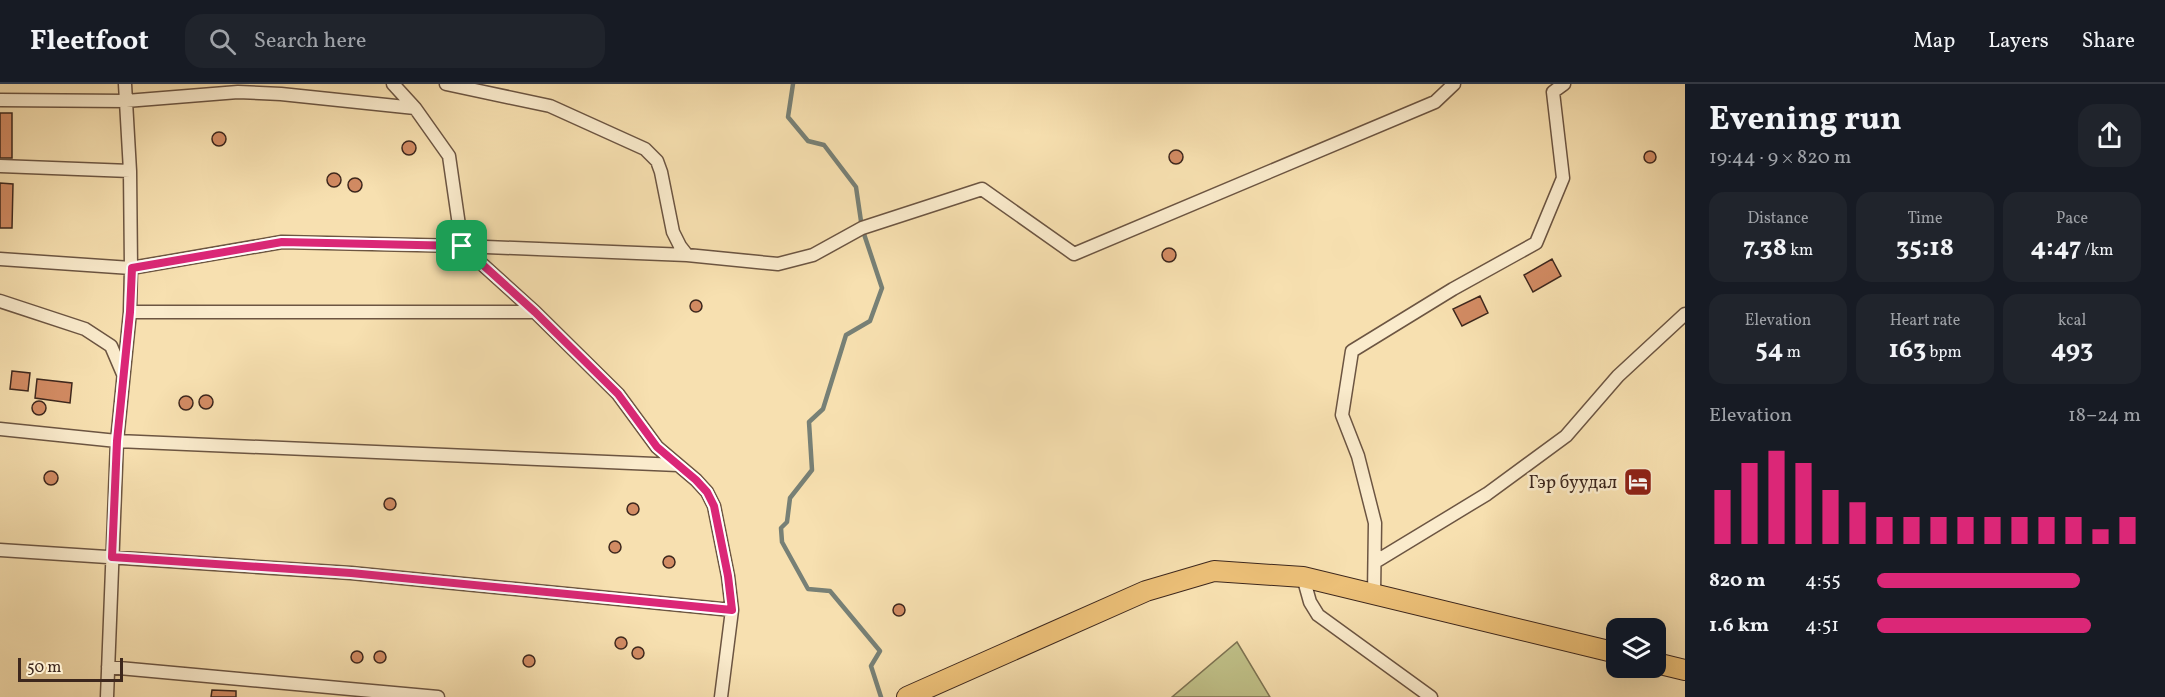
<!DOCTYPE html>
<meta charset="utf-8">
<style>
body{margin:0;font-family:Vollkorn,serif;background:#20242c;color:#f1f3f6;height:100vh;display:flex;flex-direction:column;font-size:22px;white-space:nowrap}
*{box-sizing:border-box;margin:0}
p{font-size:20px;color:#9ea1a6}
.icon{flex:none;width:33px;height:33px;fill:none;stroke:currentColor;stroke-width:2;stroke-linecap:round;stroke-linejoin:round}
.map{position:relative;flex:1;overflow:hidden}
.panel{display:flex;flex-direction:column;background:#171b24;width:480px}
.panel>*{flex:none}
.controls{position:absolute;left:1606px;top:534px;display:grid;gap:12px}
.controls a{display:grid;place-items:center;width:60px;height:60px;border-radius:12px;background:#171b24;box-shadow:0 6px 24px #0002;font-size:30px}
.scale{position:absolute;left:18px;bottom:15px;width:105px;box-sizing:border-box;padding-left:6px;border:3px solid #3d271d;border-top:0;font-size:16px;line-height:21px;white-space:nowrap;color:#3d271d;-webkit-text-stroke:4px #faebcc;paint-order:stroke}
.pin{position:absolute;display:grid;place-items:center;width:51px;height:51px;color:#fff;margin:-26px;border-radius:12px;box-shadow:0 3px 9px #0006}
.round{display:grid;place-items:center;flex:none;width:63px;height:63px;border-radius:18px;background:#20242c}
.overview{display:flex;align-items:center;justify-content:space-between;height:102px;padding:0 24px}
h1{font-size:33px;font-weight:700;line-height:45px}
.metrics{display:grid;grid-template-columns:repeat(3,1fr);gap:9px;height:102px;padding:6px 24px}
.metrics div{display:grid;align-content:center;border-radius:15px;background:#20242c;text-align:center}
.metrics b{font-size:26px;font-weight:700}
.metrics small{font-size:16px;font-weight:400}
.metrics p{font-size:16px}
.chart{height:168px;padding:12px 24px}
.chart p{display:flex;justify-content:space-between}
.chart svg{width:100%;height:108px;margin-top:6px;stroke:#db2777;stroke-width:6}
ul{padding:0 24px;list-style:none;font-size:20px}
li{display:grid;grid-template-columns:96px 72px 1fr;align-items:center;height:45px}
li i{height:15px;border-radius:8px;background:#db2777}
header{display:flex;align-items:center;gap:36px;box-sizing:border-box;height:84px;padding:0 30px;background:#171b24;border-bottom:2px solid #363941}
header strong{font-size:28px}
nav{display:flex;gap:33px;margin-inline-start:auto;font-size:21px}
.search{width:420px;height:54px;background:#20242c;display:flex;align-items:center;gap:15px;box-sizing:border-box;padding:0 21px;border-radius:18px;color:#9ea1a6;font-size:22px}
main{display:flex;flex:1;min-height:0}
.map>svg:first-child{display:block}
</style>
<header>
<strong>Fleetfoot</strong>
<div class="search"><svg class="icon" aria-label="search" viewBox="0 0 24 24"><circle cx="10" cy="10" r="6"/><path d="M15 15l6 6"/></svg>Search here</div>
<nav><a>Map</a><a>Layers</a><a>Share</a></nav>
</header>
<main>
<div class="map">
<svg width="1685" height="613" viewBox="0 0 1685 613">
<rect width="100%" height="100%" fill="#f7e0b0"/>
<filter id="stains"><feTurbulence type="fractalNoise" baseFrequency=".00333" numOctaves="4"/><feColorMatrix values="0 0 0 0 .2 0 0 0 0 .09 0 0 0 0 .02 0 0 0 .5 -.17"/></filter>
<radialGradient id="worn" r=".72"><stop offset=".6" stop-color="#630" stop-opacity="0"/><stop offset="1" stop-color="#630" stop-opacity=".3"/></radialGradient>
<path fill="#c0c189" stroke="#7e7453" stroke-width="1.5" d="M1237,558L1270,613H1172Z"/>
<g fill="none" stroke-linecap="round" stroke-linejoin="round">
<path stroke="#778076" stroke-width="4.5" d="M793,0L788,33L808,57L824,61L856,103L862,144L882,204L870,237L846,251L823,325L809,338L812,386L790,414L787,438L781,444L782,458L808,505L830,507L880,567L871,582L881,613"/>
</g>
<path fill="#d28b63" stroke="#3d271d" stroke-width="1.5" d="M0,29H12V74H0Z
M212 55a7 7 0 1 1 14 0a7 7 0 1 1-14 0Z
M402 64a7 7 0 1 1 14 0a7 7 0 1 1-14 0Z
M1169 73a7 7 0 1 1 14 0a7 7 0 1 1-14 0Z
M1644 73a6 6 0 1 1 12 0a6 6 0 1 1-12 0Z
M327 96a7 7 0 1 1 14 0a7 7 0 1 1-14 0Z
M348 101a7 7 0 1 1 14 0a7 7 0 1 1-14 0Z
M0,99L13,100L12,144H0Z
M1162 171a7 7 0 1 1 14 0a7 7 0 1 1-14 0Z
M1552,175L1561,192L1533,208L1524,191Z
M1480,212L1488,229L1462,242L1453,225Z
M690 222a6 6 0 1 1 12 0a6 6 0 1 1-12 0Z
M12,287L30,289L28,307L10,305Z
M37,295L72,299L70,319L35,314Z
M199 318a7 7 0 1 1 14 0a7 7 0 1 1-14 0Z
M179 319a7 7 0 1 1 14 0a7 7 0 1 1-14 0Z
M32 324a7 7 0 1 1 14 0a7 7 0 1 1-14 0Z
M44 394a7 7 0 1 1 14 0a7 7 0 1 1-14 0Z
M384 420a6 6 0 1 1 12 0a6 6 0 1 1-12 0Z
M627 425a6 6 0 1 1 12 0a6 6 0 1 1-12 0Z
M609 463a6 6 0 1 1 12 0a6 6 0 1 1-12 0Z
M663 478a6 6 0 1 1 12 0a6 6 0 1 1-12 0Z
M893 526a6 6 0 1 1 12 0a6 6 0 1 1-12 0Z
M615 559a6 6 0 1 1 12 0a6 6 0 1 1-12 0Z
M632 569a6 6 0 1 1 12 0a6 6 0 1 1-12 0Z
M374 573a6 6 0 1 1 12 0a6 6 0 1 1-12 0Z
M351 573a6 6 0 1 1 12 0a6 6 0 1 1-12 0Z
M523 577a6 6 0 1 1 12 0a6 6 0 1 1-12 0Z
M212,606L236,607V613H211Z"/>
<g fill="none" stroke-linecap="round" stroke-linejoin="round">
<g stroke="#6c5542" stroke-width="15">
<path id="minor" d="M393,0L415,24L449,72L462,162L687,171L778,180L813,171L862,144L982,105L1074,170L1435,18L1454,0
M446,0L550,22L645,65L657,77L661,88L673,148L680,162L687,171
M0,16L126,17L238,8L281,10L415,24
M0,82L130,87
M0,175L131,184L282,158L462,162L535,228L618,310L657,363L696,396L707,408L714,422L728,492L732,526L721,613
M0,217L85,245L111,262L123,290
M130,228H535
M0,345L117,357L678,381
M0,466L351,489L732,526
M1375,478L1487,410L1566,352L1618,292L1685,230
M1303,493L1310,518L1318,531L1431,613
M1374,510L1375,439L1358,372L1342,331L1352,267L1453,205L1536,159L1563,94L1553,8L1564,0
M108,583L438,613
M107,613L117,357L130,228L131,184L130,87L125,0"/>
</g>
<g stroke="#3d271d" stroke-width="22">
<path id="trunk" d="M1656,579L1685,586
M907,613L1146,507L1214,487L1303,493L1617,569"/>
</g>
<use href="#minor" stroke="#faebcc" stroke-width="12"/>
<use href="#trunk" stroke="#ecc078" stroke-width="20"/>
</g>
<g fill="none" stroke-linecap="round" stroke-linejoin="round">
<g stroke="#fff" stroke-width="12">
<path id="route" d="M282,158L462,162L535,228L618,310L657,363L696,396L707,408L714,422L728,492L732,526L351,489L112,473L117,357L130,228L132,184Z"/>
</g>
<use href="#route" stroke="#db2777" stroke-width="8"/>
</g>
<defs>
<g id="hotel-square" transform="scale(1.5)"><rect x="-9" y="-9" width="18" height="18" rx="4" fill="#8f2418" stroke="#faebcc"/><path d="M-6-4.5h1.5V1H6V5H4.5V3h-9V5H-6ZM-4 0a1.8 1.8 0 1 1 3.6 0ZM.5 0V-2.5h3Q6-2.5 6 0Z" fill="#fff"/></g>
</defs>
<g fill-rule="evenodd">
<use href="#hotel-square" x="1638" y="398"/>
</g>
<g text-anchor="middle" stroke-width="5" stroke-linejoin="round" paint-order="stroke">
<g font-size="18" fill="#3d271d" stroke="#faebcc" text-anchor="end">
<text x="1617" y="404">Гэр буудал</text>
</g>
</g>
<rect width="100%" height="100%" filter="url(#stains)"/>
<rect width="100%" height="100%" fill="url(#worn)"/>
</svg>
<div class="controls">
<a><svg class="icon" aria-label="layers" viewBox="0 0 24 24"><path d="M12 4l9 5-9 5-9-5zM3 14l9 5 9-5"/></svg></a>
</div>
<div class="scale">50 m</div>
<div class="pin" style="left:462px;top:162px;background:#1e9e55"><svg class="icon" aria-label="arrive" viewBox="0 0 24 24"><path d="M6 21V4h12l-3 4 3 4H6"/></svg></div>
</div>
<section class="panel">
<div class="overview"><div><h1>Evening run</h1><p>19:44 · 9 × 820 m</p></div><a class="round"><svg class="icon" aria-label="share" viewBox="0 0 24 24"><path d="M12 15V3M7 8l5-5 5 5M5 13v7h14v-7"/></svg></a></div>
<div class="metrics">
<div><p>Distance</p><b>7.38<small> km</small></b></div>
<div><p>Time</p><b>35:18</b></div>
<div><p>Pace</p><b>4:47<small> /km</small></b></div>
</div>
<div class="metrics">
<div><p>Elevation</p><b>54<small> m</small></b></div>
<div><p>Heart rate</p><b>163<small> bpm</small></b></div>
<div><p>kcal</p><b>493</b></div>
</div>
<div class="chart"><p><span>Elevation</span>18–24 m</p>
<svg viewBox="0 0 160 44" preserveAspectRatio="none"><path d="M5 44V22M15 44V11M25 44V6M35 44V11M45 44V22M55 44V27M65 44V33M75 44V33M85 44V33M95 44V33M105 44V33M115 44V33M125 44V33M135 44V33M145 44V38M155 44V33"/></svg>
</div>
<ul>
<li><b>820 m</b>4:55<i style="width:77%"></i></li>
<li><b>1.6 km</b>4:51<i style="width:81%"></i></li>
</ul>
</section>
</main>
